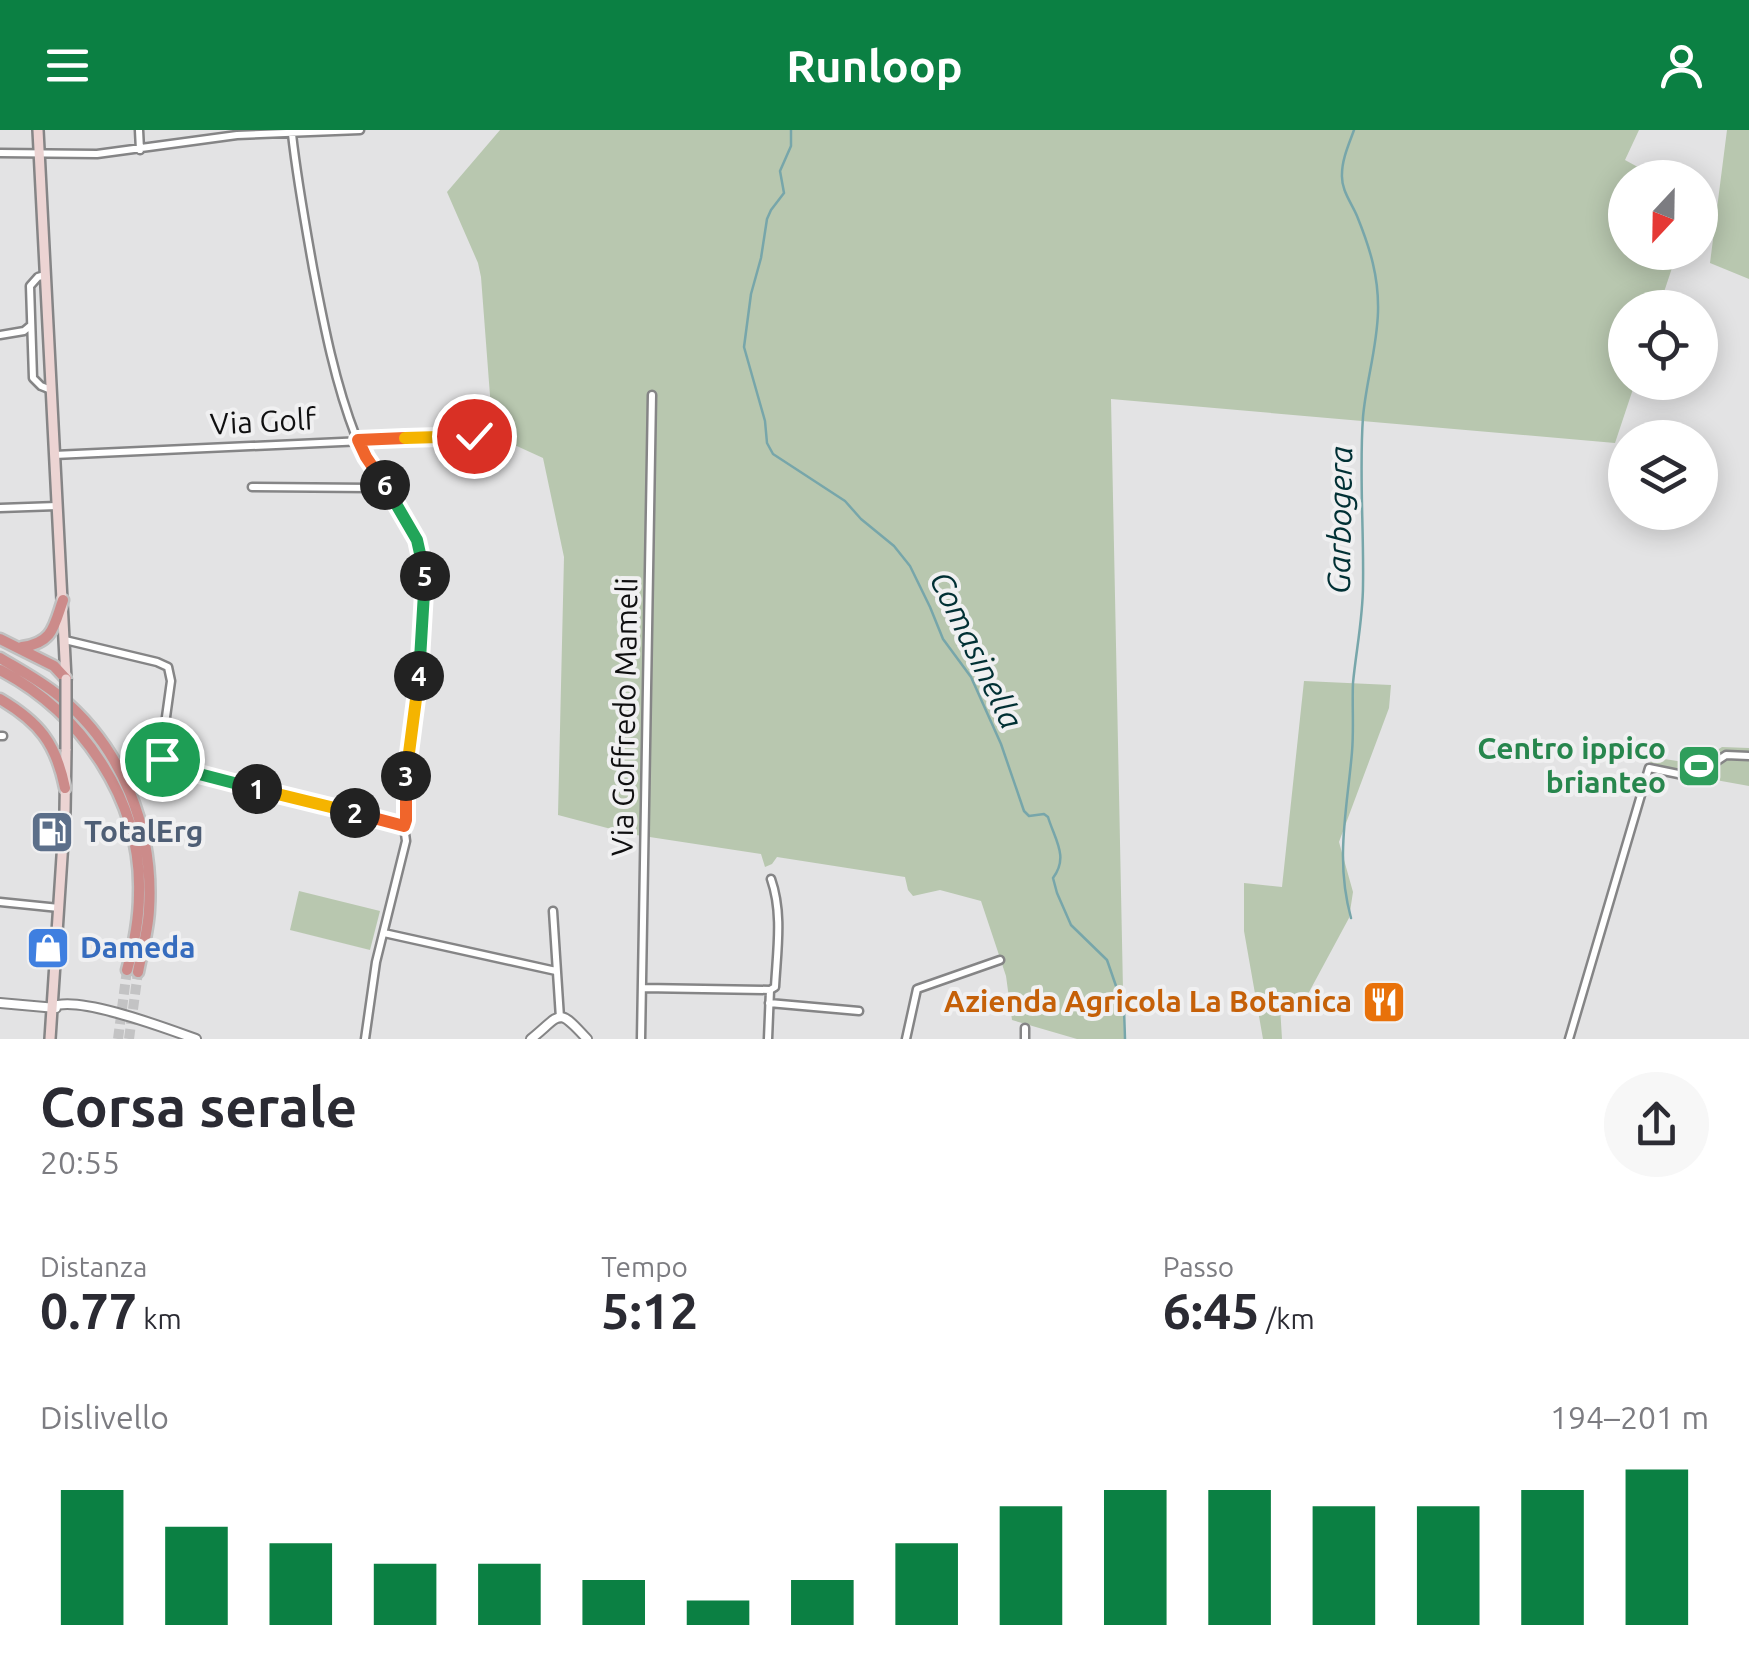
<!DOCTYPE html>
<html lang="it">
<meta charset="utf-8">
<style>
body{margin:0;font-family:Ubuntu,sans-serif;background:#f7f7f7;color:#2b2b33;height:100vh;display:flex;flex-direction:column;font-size:38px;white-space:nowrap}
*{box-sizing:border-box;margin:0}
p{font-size:32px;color:#7c7c81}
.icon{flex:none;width:55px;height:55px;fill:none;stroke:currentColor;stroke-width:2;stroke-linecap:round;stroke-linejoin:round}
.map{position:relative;height:909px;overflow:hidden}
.sheet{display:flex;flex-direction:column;background:#fff;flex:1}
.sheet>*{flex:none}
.needle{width:65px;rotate:202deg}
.tools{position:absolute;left:1608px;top:30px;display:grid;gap:20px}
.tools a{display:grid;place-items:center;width:110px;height:110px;border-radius:50%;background:#fff;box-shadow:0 5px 25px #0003;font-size:50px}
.pin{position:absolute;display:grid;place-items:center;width:85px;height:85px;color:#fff;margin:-42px;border:5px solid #fff;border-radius:50%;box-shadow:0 2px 10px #0007}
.km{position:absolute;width:50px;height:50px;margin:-25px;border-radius:50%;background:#222;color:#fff;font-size:28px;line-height:50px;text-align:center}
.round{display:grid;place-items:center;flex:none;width:105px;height:105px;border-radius:52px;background:#f7f7f7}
.overview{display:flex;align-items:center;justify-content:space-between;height:170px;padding:0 40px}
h1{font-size:55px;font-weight:600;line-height:75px}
.metrics{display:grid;grid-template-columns:repeat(3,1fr);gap:15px;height:170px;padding:10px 40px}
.metrics div{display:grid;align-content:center}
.metrics b{font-size:50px;font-weight:600}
.metrics small{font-size:28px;font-weight:400}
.metrics p{font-size:28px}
.chart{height:280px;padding:20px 40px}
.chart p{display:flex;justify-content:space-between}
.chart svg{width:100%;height:180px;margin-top:10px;stroke:#0b8043;stroke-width:6}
header{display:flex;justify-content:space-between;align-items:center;height:130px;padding:0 40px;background:#0b8043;color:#fff;font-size:45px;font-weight:600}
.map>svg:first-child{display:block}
</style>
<header><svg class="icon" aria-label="menu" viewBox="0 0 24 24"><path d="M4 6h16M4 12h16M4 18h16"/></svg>Runloop<svg class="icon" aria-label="person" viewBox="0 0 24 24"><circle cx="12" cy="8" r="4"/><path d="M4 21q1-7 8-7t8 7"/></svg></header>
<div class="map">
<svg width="1749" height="909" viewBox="0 0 1749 909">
<rect width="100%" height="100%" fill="#e3e3e4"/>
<path fill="#b8c7af" d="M500,0H1639L1625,30L1656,47L1625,48V122L1677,123L1659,177L1625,178V252L1635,253L1615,313L1111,269L1124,909H1077L1012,890L1006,846L981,771L940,760L913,766L908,760L905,747L777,727L772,734L765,737L761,724L630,704L558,685L564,427L543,328L493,305L481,147L478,133L447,62Z
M1727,0H1749V149L1710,133Z
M1304,551L1391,555L1389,578L1339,712L1353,762L1349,788L1301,877L1280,876L1282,909H1263L1244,801V753L1282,757Z
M1722,617L1749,618V656L1649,638L1652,627L1696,634Z
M299,761L380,781L370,820L290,800Z"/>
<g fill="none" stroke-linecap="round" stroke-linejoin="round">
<path stroke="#77a6aa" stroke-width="2.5" d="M791,0V16L780,41L784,63L771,80L767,89L761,128L751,164L744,217L765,291L767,313L773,324L845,371L861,389L894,416L910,436L930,477L943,509L971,547L1001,614L1024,681L1029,686L1044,684L1048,687C1055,710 1069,727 1053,748L1057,763L1071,795L1107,830L1124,879L1125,909
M1351,788C1335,730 1347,680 1352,622C1354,599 1352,576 1353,553C1356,521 1363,488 1363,455C1364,399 1359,343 1363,287C1366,252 1377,218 1378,182C1379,147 1370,118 1357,86C1351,72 1341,60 1342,44C1342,29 1349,14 1354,0"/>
<path stroke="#c3c3c4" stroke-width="10" stroke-dasharray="10 5" stroke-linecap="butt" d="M118,909L127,840
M129,909L138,842"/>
<g stroke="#858586" stroke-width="11">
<path id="minor" d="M139,0L140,20
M292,4C297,49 305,93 313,138C324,196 335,253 356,307C374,352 414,385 424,434C428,456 425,479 423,502C418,565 407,627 406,690L404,696L406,711L376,832L365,909
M0,23L97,24L237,5L360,0
M45,145L38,147L30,156L33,248L41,256L51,260
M0,205L24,201L30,196
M54,325L474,306
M252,357L372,358L385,355
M0,378L57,376
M65,510L157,532L168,537L171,551L161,623L163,629L170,636L404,696
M0,606H3
M0,772L59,778
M553,781L560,888
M384,803L556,841
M643,858L770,860
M769,873L859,881
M641,909L652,265
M768,909L770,860L775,857C777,820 783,783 771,749
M906,909L917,859L1000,830
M1025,909V898
M1569,909L1649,638L1693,647L1726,625L1749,626"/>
</g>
<g stroke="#858586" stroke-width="12">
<path id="tertiary" d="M0,873L56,878
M52,877C76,864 168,899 196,909
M531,909C562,884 557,876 587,909"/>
</g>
<g stroke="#858586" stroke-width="14">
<path id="secondary" d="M38,0L66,549
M50,909L65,681L66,619"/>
</g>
<g stroke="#c1c1c1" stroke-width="15">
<path id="trunk" d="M0,509L54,536L66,549
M22,517C53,513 54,496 63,470
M0,528C20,540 41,551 59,566C123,618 154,700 149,780C148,801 142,821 138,842
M0,540C82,583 142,670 139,764C139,791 134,815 127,840
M0,569C39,592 56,613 65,658"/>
</g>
<use href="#minor" stroke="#fff" stroke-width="6"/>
<use href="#tertiary" stroke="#fff" stroke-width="8"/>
<use href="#secondary" stroke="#ecd4d3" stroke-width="9"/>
<use href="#trunk" stroke="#cc8b8a" stroke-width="10"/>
<g stroke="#858586" stroke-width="14" stroke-linecap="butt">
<path id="secondary-bridge" d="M66,549V619"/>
</g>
<use href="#secondary-bridge" stroke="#ecd4d3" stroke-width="9"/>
</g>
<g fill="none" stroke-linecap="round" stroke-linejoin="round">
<g stroke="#fff" stroke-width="20">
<path id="split-1" d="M162,629L176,638L257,659"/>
</g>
<g stroke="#fff" stroke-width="20">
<path id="split-2" d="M257,659L355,683"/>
</g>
<g stroke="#fff" stroke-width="20">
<path id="split-3" d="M355,683L404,696L406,690V646"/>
</g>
<g stroke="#fff" stroke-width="20">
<path id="split-4" d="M406,646L419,546"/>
</g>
<g stroke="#fff" stroke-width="20">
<path id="split-5" d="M419,546L425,446"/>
</g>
<g stroke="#fff" stroke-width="20">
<path id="split-6" d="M385,355L417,410L425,446"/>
</g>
<g stroke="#fff" stroke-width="20">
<path id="split-7" d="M385,355L366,327L358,310L405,308"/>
</g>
<g stroke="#fff" stroke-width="20">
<path id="split-8" d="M405,308L474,306"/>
</g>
<use href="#split-1" stroke="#22a559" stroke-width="12"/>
<use href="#split-2" stroke="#f5b400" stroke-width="12"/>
<use href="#split-3" stroke="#f0652b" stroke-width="12"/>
<use href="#split-4" stroke="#f5b400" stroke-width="12"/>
<use href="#split-5" stroke="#22a559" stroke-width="12"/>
<use href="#split-6" stroke="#22a559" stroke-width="12"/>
<use href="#split-7" stroke="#f0652b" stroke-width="12"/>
<use href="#split-8" stroke="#f5b400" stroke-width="12"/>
</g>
<defs>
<g id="stadium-square" transform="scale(2.25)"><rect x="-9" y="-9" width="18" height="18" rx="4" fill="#2e9e5b" stroke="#f0f0f1"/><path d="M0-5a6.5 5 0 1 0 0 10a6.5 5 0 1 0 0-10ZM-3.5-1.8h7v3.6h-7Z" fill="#fff"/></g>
<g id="fuel-square" transform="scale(2.25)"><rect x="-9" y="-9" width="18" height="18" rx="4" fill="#5c6f8a" stroke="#f0f0f1"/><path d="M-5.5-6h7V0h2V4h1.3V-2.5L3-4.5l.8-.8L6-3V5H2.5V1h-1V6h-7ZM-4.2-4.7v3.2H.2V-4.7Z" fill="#fff"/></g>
<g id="shop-square" transform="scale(2.25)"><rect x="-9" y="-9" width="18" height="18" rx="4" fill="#3f7fe0" stroke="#f0f0f1"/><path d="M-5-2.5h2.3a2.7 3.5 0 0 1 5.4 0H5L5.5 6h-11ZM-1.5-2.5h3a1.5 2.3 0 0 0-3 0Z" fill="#fff"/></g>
<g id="restaurant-square" transform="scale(2.25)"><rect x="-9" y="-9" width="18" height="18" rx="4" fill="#e8710a" stroke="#f0f0f1"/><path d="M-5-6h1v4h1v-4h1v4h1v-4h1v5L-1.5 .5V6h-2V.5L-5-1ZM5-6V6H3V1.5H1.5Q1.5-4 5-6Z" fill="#fff"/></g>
</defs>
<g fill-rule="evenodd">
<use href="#stadium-square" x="1699" y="636"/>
<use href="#fuel-square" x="52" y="702"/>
<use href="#shop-square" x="48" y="818"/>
<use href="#restaurant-square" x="1384" y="872"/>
</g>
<g text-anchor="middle" stroke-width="8" stroke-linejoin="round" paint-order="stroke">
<g font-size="30" fill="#0f0f10" stroke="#f0f0f1">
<text transform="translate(263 292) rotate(-3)" y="10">Via Golf</text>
<text transform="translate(625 587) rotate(-89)" y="10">Via Goffredo Mameli</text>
</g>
<g font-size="30" font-weight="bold" fill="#27864d" stroke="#f0f0f1" text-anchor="end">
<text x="1666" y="629">Centro ippico<tspan x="1666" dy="34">brianteo</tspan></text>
</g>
<g font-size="30" font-weight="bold" fill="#4e5e75" stroke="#f0f0f1" text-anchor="start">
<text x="84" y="712">TotalErg</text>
</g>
<g font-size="30" font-weight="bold" fill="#366cbe" stroke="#f0f0f1" text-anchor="start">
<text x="80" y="828">Dameda</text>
</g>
<g font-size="30" font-weight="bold" fill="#c56008" stroke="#f0f0f1" text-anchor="end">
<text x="1352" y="882">Azienda Agricola La Botanica</text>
</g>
<g font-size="32" font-style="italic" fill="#003034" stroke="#f0f0f1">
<text transform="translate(1340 390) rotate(-89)" y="11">Garbogera</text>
<text transform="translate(976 520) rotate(64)" y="11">Comasinella</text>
</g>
</g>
</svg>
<div class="tools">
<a><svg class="needle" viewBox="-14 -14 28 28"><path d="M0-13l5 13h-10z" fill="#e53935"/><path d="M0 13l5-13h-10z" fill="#7c7c81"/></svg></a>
<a><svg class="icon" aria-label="locate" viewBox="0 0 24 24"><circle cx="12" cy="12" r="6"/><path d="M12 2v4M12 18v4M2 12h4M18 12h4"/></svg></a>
<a><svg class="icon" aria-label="layers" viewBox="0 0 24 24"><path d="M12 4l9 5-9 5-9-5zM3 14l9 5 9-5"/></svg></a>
</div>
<div class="pin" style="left:162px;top:629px;background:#1e9e55"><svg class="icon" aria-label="arrive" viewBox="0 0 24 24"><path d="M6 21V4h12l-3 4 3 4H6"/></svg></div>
<div class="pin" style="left:474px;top:306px;background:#d93025"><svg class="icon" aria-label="check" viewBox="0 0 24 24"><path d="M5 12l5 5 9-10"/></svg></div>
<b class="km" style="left:257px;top:659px">1</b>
<b class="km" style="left:355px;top:683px">2</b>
<b class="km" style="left:406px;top:646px">3</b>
<b class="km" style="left:419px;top:546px">4</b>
<b class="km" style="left:425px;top:446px">5</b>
<b class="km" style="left:385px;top:355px">6</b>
</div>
<section class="sheet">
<div class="overview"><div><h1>Corsa serale</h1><p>20:55</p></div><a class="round"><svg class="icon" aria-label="share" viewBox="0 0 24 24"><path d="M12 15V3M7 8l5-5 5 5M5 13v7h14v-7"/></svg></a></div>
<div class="metrics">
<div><p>Distanza</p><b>0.77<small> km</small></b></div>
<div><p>Tempo</p><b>5:12</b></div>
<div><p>Passo</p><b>6:45<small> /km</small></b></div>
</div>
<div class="chart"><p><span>Dislivello</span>194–201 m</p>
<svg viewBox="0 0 160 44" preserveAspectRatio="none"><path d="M5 44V11M15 44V20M25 44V24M35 44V29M45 44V29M55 44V33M65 44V38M75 44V33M85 44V24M95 44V15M105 44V11M115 44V11M125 44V15M135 44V15M145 44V11M155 44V6"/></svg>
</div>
</section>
